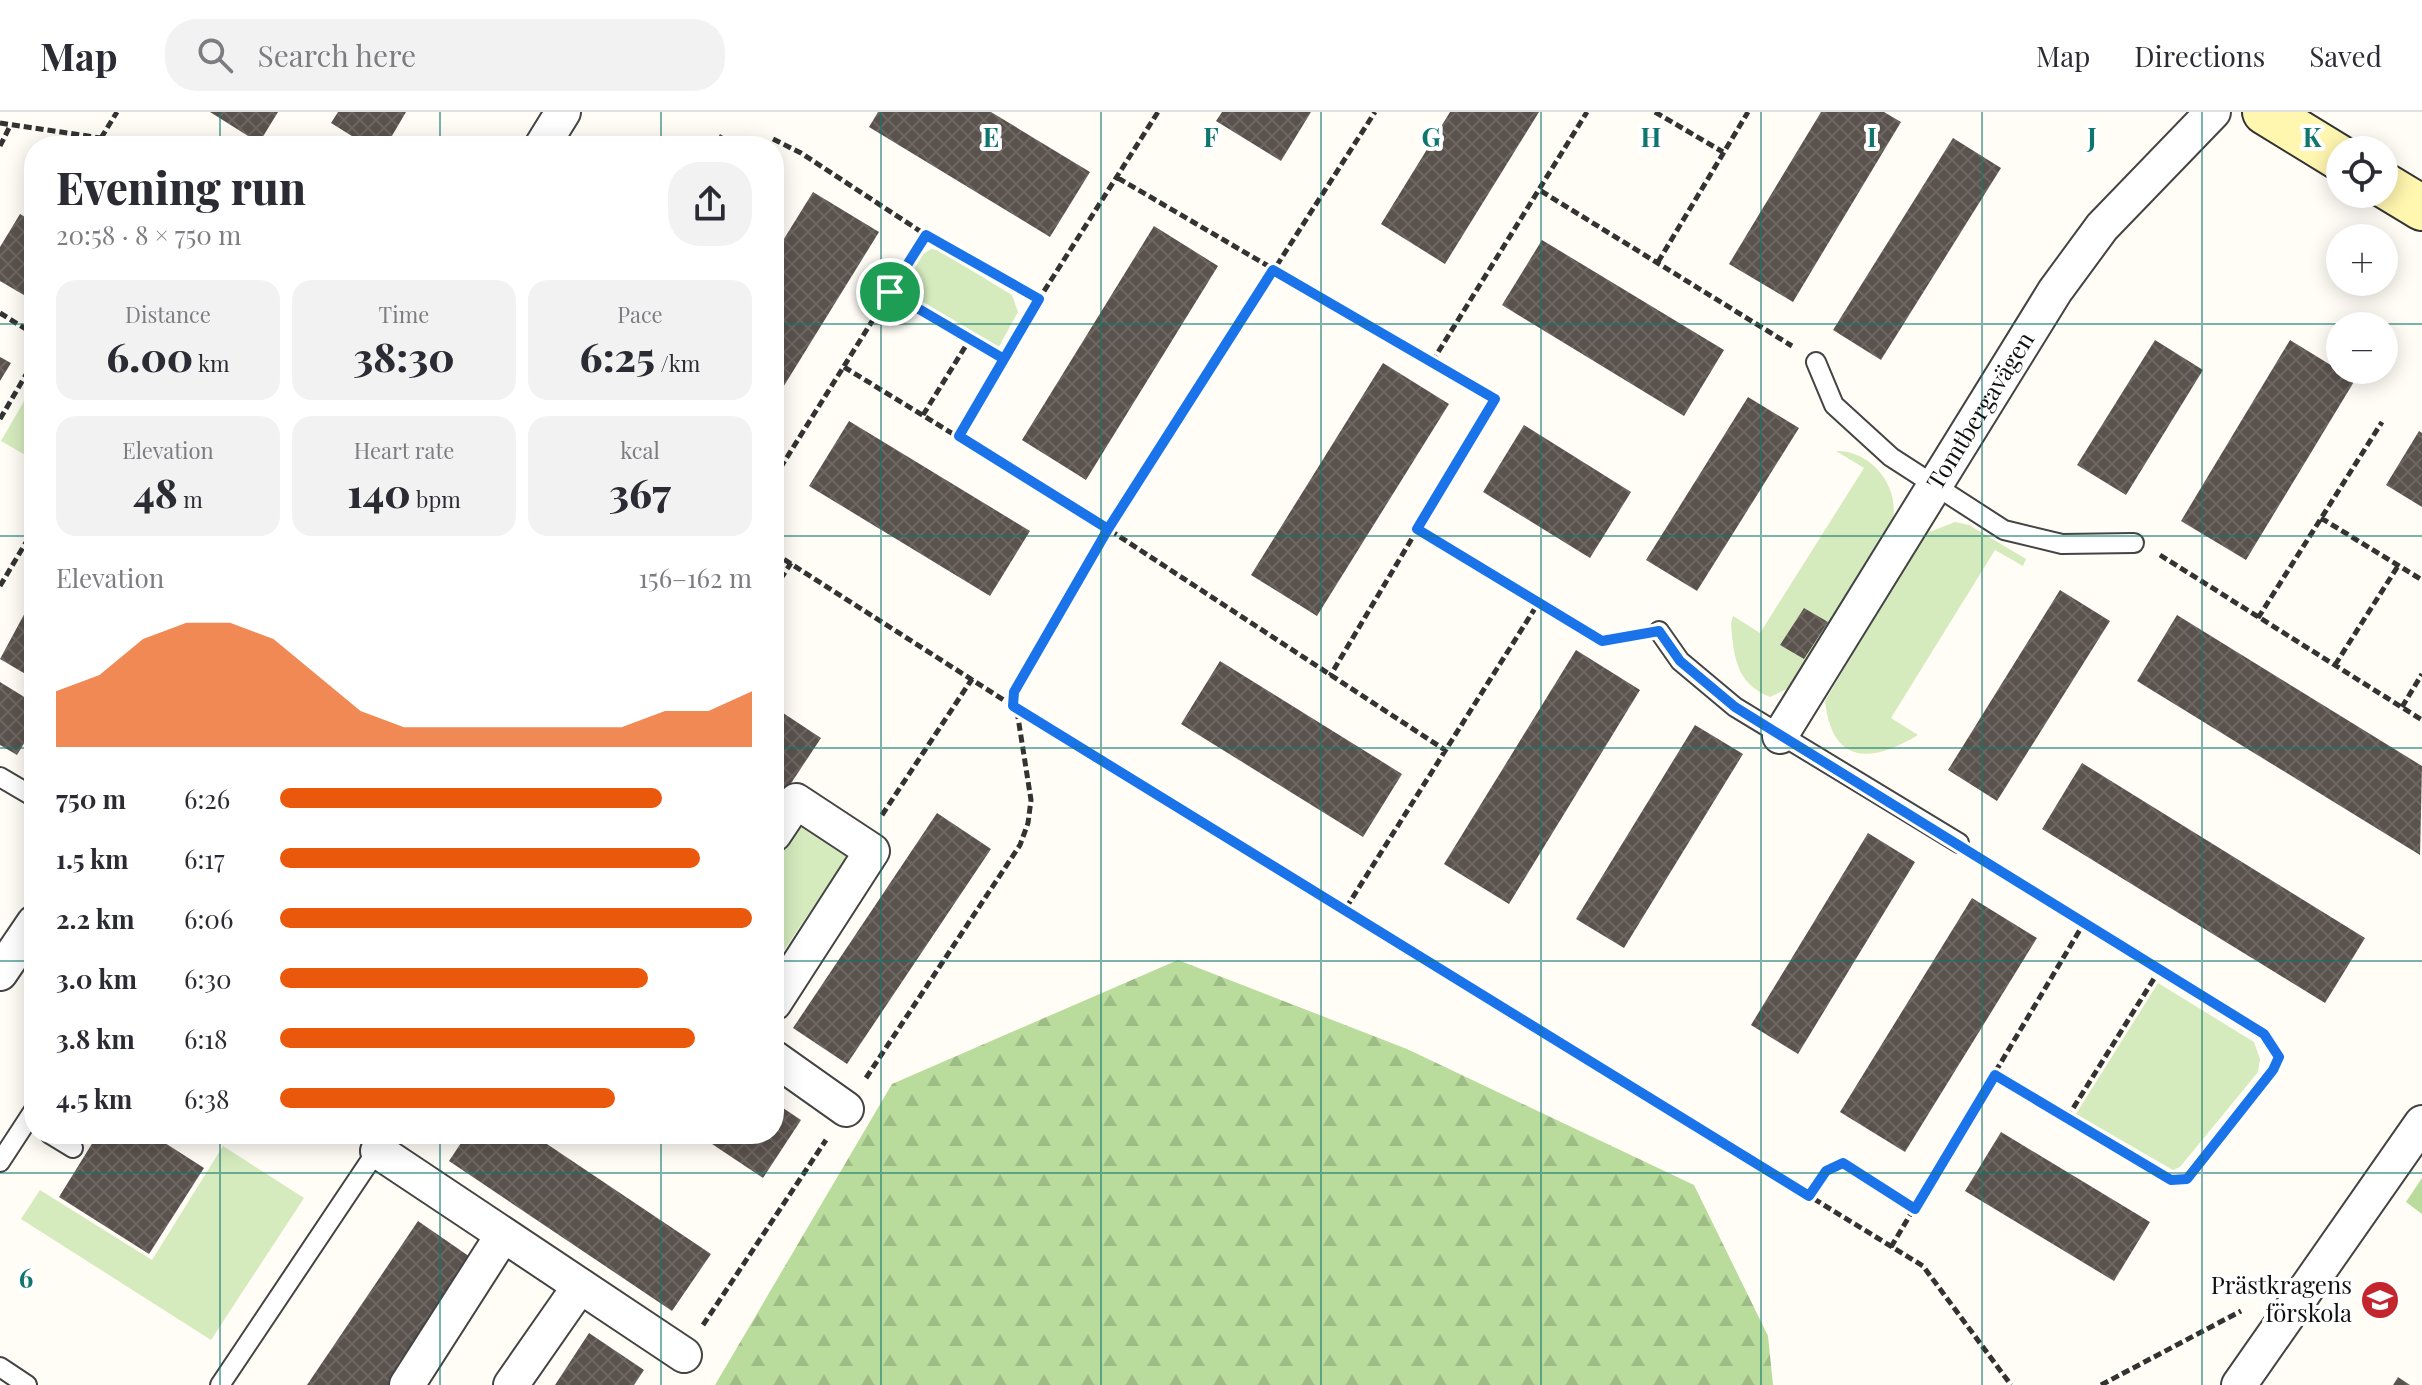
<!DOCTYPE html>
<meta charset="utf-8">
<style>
body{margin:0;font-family:"Playfair Display",serif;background:#f2f2f3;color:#2b2b33;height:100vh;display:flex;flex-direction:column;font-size:30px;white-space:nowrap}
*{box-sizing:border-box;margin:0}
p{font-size:26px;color:#7c7c81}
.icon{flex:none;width:44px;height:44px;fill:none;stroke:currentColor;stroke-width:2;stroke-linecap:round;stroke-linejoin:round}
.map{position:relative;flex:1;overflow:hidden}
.drawer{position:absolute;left:24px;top:24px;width:760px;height:1008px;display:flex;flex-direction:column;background:#fff;border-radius:32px;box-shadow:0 4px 20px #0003}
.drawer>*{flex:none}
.controls{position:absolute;left:2326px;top:24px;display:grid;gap:16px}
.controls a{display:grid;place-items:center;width:72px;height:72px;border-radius:50%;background:#fff;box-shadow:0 4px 20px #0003;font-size:40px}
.pin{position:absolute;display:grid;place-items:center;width:68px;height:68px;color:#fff;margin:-34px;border:4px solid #fff;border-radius:50%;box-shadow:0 2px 8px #0007}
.round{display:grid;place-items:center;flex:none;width:84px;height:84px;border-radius:32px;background:#f2f2f3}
.summary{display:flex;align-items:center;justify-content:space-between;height:136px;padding:0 32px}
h1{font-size:44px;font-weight:800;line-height:60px}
.figures{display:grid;grid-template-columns:repeat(3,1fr);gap:12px;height:136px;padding:8px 32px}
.figures div{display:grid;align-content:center;border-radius:20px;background:#f2f2f3;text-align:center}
.figures b{font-size:40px;font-weight:800}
.figures small{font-size:22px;font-weight:400}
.figures p{font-size:22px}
.chart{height:224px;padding:16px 32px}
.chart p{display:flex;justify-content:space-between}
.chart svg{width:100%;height:144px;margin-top:8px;fill:#ea580c;opacity:.7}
ul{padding:0 32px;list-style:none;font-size:26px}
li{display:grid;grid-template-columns:128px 96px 1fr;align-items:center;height:60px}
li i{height:20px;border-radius:10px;background:#ea580c}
header{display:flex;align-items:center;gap:48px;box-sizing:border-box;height:112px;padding:0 40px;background:#fff;border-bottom:2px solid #e1e1e2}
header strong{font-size:38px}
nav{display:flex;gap:44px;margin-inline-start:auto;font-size:28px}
.search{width:560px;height:72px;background:#f2f2f3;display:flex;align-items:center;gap:20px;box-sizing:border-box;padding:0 28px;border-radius:32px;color:#7c7c81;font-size:30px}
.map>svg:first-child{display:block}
</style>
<header>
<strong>Map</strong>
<div class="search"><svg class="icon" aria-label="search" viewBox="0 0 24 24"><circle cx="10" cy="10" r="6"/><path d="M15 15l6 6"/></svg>Search here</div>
<nav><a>Map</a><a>Directions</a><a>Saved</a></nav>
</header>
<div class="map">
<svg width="2422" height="1273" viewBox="0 0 2422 1273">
<defs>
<pattern id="forest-firs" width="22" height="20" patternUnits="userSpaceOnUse" patternTransform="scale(2)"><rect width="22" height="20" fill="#b9dc9c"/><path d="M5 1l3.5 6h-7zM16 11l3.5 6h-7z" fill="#9ebc85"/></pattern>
<pattern id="building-cross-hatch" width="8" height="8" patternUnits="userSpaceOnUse" patternTransform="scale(2)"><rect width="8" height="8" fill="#5a524d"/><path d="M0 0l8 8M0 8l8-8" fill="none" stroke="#6d6662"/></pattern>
</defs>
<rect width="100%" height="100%" fill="#fffdf5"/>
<path fill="#d5ebbd" d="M931,137L938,138L1012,183L1018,200L997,238L898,180L922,143Z
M27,284L34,288V348L1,329Z
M1836,339C1871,338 1899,374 1893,406L1789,576L1770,585C1736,571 1734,546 1731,512L1733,504L1760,521L1864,356Z
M1955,410L1969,413L2026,447L2023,454L1995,438L1891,606L1918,623C1870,652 1832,652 1825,589L1921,428L1927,421Z
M803,708L850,740L774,853V751Z
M2158,871L2254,930L2260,947L2258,960L2180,1055L2173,1058L2076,1002Z
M223,1034L304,1086L211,1228L21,1107L40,1078L152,1148Z"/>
<path fill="url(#forest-firs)" d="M1178,848L1407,937L1694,1073L1768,1224L1773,1273H715L892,972Z
M2422,1066V1102L2406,1090Z"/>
<path fill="url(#building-cross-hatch)" d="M210,0H278L259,31Z
M338,0H406L386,34H368L331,11Z
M878,0H991L1090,60L1050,125L869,15Z
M1222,0H1311L1281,49L1216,9Z
M1450,0H1539L1445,152L1381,112Z
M1821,0H1884L1901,10L1793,190L1729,152Z
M720,22L739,34H713Z
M1953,26L2001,56L1881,248L1833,218Z
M813,80L879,120L774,290V143Z
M20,102L34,110V189L0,169V135Z
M1154,114L1218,154L1086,368L1022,328Z
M1542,128L1724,238L1684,304L1502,193Z
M2155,228L2203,258L2126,383L2077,353Z
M2290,228L2355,268L2246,448L2181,409Z
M0,245L11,251L0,269Z
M1383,251L1449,292L1317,504L1251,463Z
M1748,285L1799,316L1697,479L1646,448Z
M849,309L1030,419L990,484L809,374Z
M1524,313L1631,380L1590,446L1483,380Z
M2419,319L2422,321V395L2386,373Z
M2060,478L2110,509L1997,689L1948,658Z
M34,484V567L0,547Z
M1804,496L1828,510L1804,547L1780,533Z
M2177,503L2422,654L2420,743L2137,569Z
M1576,538L1640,578L1509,792L1444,752Z
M1220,549L1402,662L1363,725L1181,612Z
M0,570L34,591V615L17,643L0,633Z
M774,595L821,626L774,697Z
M1695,613L1743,642L1624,836L1576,807Z
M2082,651L2365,826L2325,891L2042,717Z
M937,701L991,737L847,952L793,916Z
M1868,721L1915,750L1798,942L1751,913Z
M1972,786L2037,826L1905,1040L1840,1000Z
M774,990L801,1008L763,1066L697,1022H774Z
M2001,1020L2150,1110L2114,1169L1965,1079Z
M98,1022H151L204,1056L149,1142L59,1085Z
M467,1022H532L711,1142L672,1199L449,1049Z
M418,1109L473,1147L388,1273H307Z
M589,1221L644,1258L634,1273H555Z
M2398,1265L2410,1273H2393Z"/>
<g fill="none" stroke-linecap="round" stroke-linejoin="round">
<g stroke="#444" stroke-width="22">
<path id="lane" d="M1816,250L1834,293L1891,345L2004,418L2062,432L2134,431
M1659,519L1680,549L1735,595L1959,731
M0,665L34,685
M50,1022L73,1036
M0,1050L34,998
M0,1255L27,1273
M220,1273L388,1022"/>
</g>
<g stroke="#444" stroke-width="38">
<g id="street">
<path d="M542,34L563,0"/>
<path id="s1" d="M1780,624L2055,179L2102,115L2213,0"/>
<path d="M774,722L796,689L872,739L774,891"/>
<path d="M0,861L34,811"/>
<path d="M774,946L846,997"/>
<path d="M378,1039L684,1243"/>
<path d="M407,1273L503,1123"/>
<path d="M511,1273L580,1174"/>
<path d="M2239,1273L2422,1011"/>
</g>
</g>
<g stroke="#333" stroke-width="48">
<path id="secondary" d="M2265,0L2340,46
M2384,73L2422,96"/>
</g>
<path stroke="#333" stroke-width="5" stroke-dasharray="8 4" stroke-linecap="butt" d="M1655,0L1723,40
M0,11L101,26L117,34
M101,26L117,0
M773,27L801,41L926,123L1039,187
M0,34L10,14
M1118,66L1495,287L1330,564
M1541,79L1792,234
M1658,150L1748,0
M890,180L1004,247
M0,201L34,222
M1432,250L1587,0
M844,255L1108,417L1445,638
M923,303L970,227
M0,307L34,249
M959,324L1039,187L1158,0
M774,366L926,123
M2321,406L2422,468
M1417,417L1602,529L1631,524
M774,441L1013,594L1923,1154L2011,1273
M2160,443L2422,608
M0,474L34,417
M774,477L791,451
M2258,506L2382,310
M2335,553L2398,454
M2402,595L2422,562
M882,703L972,567
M1982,749L2264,922L2279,945L2187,1067L2171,1068L1995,963
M1346,796L1539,490
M866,966L1020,733L1028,711L1031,688L1014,580L1108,417L1375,0
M2067,1006L2160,857
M1809,1084L1826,1059L1843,1051L1915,1097
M1891,1135L2084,811
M703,1213L826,1028
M2101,1273L2241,1199"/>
<use href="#lane" stroke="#fff" stroke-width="18"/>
<use href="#street" stroke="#fff" stroke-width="34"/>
<use href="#secondary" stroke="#fff6b0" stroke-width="44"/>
</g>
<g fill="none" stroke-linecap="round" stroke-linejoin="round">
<g stroke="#fff" stroke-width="16">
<path id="route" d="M890,180L1004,247L959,324L1108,417L1014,580L1013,594L1809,1084L1826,1059L1843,1051L1915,1097L1995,963L2171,1068L2187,1067L2273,958L2279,945L2264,922L1735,595L1680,549L1659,519L1602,529L1417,417L1495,287L1273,158L1108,417L959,324L1039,187L926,123L890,180"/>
</g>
<use href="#route" stroke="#1a73e8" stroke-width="10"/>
</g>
<path fill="none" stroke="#0f766e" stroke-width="2" stroke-opacity="0.55" d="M220,0V34M440,0V34M661,0V34M881,0V1273M1101,0V1273M1321,0V1273M1541,0V1273M1761,0V1273M1982,0V1273M2202,0V1273M0,212H34M774,212H2422M0,424H34M774,424H2422M0,636H34M774,636H2422M0,849H34M774,849H2422M220,1022V1273M440,1022V1273M661,1022V1273M0,1061H2422"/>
<defs>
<g id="school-disc" transform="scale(2)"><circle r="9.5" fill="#c4262e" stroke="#fff"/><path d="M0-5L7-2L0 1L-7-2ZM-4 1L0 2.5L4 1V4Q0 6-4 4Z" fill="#fff"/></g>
</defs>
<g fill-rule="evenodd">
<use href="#school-disc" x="2380" y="1188"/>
</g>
<g text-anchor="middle" stroke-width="8" stroke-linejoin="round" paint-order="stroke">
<g font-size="24" fill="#111" stroke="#fff">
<text dy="8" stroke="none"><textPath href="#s1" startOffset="382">Tomtbergavägen</textPath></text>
</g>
<g font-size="24" fill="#111" stroke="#fff" text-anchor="end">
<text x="2352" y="1182">Prästkragens<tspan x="2352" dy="28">förskola</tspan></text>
</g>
</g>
<g font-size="26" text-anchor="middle" font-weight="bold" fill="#0f766e" stroke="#fff" stroke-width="8" stroke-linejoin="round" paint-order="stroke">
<text x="991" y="35">E</text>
<text x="1211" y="35">F</text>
<text x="1431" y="35">G</text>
<text x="1651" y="35">H</text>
<text x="1872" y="35">I</text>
<text x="2092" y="35">J</text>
<text x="2312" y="35">K</text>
<text x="26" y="1176">6</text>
</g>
</svg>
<div class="controls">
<a><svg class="icon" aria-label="locate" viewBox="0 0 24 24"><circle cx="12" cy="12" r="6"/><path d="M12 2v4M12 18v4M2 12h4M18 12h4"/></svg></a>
<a>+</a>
<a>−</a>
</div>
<div class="pin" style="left:890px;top:180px;background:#1e9e55"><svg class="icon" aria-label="arrive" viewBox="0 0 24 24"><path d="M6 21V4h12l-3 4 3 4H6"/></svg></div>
<section class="drawer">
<div class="summary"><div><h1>Evening run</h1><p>20:58 · 8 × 750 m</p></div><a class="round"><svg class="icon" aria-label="share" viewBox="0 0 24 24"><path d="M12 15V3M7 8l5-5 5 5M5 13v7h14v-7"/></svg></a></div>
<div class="figures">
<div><p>Distance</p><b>6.00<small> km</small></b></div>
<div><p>Time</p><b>38:30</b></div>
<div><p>Pace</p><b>6:25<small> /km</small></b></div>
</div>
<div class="figures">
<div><p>Elevation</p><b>48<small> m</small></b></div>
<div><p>Heart rate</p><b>140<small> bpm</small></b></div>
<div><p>kcal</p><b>367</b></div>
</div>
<div class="chart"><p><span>Elevation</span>156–162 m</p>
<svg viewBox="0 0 160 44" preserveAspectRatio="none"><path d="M0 44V27L10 22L20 11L30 6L40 6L50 11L60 22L70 33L80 38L90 38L100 38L110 38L120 38L130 38L140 33L150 33L160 27V44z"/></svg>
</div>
<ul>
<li><b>750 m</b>6:26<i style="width:81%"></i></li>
<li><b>1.5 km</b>6:17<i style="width:89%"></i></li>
<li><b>2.2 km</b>6:06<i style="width:100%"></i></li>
<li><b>3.0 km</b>6:30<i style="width:78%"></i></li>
<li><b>3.8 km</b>6:18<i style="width:88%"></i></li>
<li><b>4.5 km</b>6:38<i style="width:71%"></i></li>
</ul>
</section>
</div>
